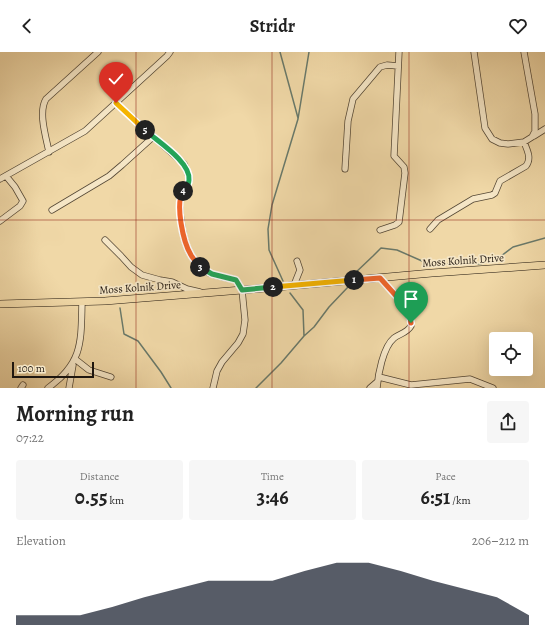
<!DOCTYPE html>
<meta charset="utf-8">
<style>
body{margin:0;font-family:Alegreya,serif;background:#f6f6f6;color:#222;height:100vh;display:flex;flex-direction:column;font-size:15px;white-space:nowrap}
*{box-sizing:border-box;margin:0}
p{font-size:13px;color:#767676}
.icon{flex:none;width:22px;height:22px;fill:none;stroke:currentColor;stroke-width:2;stroke-linecap:round;stroke-linejoin:round}
.map{position:relative;height:336px;overflow:hidden}
.side{display:flex;flex-direction:column;background:#fff;flex:1}
.side>*{flex:none}
.fabs{position:absolute;left:489px;top:280px;display:grid;gap:8px}
.fabs a{display:grid;place-items:center;width:44px;height:44px;border-radius:4px;background:#fff;box-shadow:0 4px 16px #0002;font-size:20px}
.scale{position:absolute;left:12px;bottom:10px;width:82px;box-sizing:border-box;padding-left:4px;border:2px solid #20170f;border-top:0;font-size:11px;line-height:14px;white-space:nowrap;color:#20170f;-webkit-text-stroke:3px #f5e6c6;paint-order:stroke}
.pin{position:absolute;display:grid;place-items:center;width:34px;height:34px;color:#fff;margin:-41px -17px;border-radius:50% 50% 50% 0;rotate:-45deg;box-shadow:0 0 4px #0007}
.pin .icon{rotate:45deg}
.km{position:absolute;width:20px;height:20px;margin:-10px;border-radius:50%;background:#222;color:#fff;font-size:11px;line-height:20px;text-align:center}
.round{display:grid;place-items:center;flex:none;width:42px;height:42px;border-radius:4px;background:#f6f6f6}
.head{display:flex;align-items:center;justify-content:space-between;height:68px;padding:0 16px}
h1{font-size:22px;font-weight:700;line-height:30px}
.metrics{display:grid;grid-template-columns:repeat(3,1fr);gap:6px;height:68px;padding:4px 16px}
.metrics div{display:grid;align-content:center;border-radius:4px;background:#f6f6f6;text-align:center}
.metrics b{font-size:20px;font-weight:700}
.metrics small{font-size:11px;font-weight:400}
.metrics p{font-size:11px}
.chart{height:112px;padding:8px 16px}
.chart p{display:flex;justify-content:space-between}
.chart svg{width:100%;height:72px;margin-top:4px;fill:#111827;opacity:.7}
header{display:flex;justify-content:space-between;align-items:center;height:52px;padding:0 16px;background:#fff;font-size:18px;font-weight:700}
.map>svg:first-child{display:block}
</style>
<header><svg class="icon" aria-label="back" viewBox="0 0 24 24"><path d="M15 5l-7 7 7 7"/></svg>Stridr<svg class="icon" aria-label="heart" viewBox="0 0 24 24"><path d="M12 20l-8-8c-3-5 5-10 8-4 3-6 11-1 8 4z"/></svg></header>
<div class="map">
<svg width="545" height="336" viewBox="0 0 545 336">
<rect width="100%" height="100%" fill="#f0d8a7"/>
<filter id="stains"><feTurbulence type="fractalNoise" baseFrequency=".005" numOctaves="4"/><feColorMatrix values="0 0 0 0 .2 0 0 0 0 .09 0 0 0 0 .02 0 0 0 .5 -.17"/></filter>
<radialGradient id="worn" r=".72"><stop offset=".6" stop-color="#630" stop-opacity="0"/><stop offset="1" stop-color="#630" stop-opacity=".3"/></radialGradient>
<g fill="none" stroke-linecap="round" stroke-linejoin="round">
<path stroke="#69796a" stroke-width="1.5" d="M280,0L298,66
M353,223L373,204L381,196L397,198L422,209L440,212H480L501,204L513,195L545,186
M283,229L269,198L268,177L272,153L298,67L309,0
M120,256L124,282L138,289L161,320L171,336
M304,284L314,275L329,255L348,235
M256,336L281,311L304,284L303,258L290,241"/>
<g stroke="#544735" stroke-width="7">
<path id="minor" d="M474,0L485,76L492,87L500,91L508,92L524,90L532,85L535,79V62L524,0
M116,51L184,112C196,137 183,129 180,148C179,154 180,161 181,167C183,187 188,208 207,220C216,225 226,225 236,228L242,238L245,268L243,282L238,291L222,310L217,319L213,336
M534,84L545,77
M49,100C46,85 38,60 46,47L98,0
M345,117L348,69L353,47L380,15L387,13L398,14
M0,127L85,79L167,4L170,0
M52,158L109,124L122,113L153,85
M0,169L20,154L23,149L15,135L6,124
M430,177L438,168L473,147L492,143L495,141L500,129L526,114C532,106 527,98 524,90
M380,178L395,173L399,170L405,121L404,115L394,104L399,0
M105,188L121,204L131,215L142,223L160,228L172,230L187,237L200,240
M294,233L300,218L297,209
M75,307L89,318L111,325
M379,325L411,333L470,327L493,336
M21,336L23,333
M48,336C83,311 81,290 82,250
M69,336L73,313
M370,336L377,330
M377,336C378,323 383,295 394,286C399,282 407,281 411,274C410,251 393,242 380,226"/>
</g>
<g stroke="#20170f" stroke-width="8">
<path id="major" d="M0,252L105,249L242,238L432,221L545,213"/>
</g>
<use href="#minor" stroke="#f5e6c6" stroke-width="5.5"/>
<use href="#major" stroke="#f0d8a7" stroke-width="7"/>
</g>
<g fill="none" stroke-linecap="round" stroke-linejoin="round">
<g stroke="#fff" stroke-width="8">
<path id="split-1" d="M354,228L380,226L407,256L409,260L411,271"/>
</g>
<g stroke="#fff" stroke-width="8">
<path id="split-2" d="M273,235L354,228"/>
</g>
<g stroke="#fff" stroke-width="8">
<path id="split-3" d="M200,215L212,222L236,228L242,238L273,235"/>
</g>
<g stroke="#fff" stroke-width="8">
<path id="split-4" d="M183,139C175,152 183,190 191,203C193,207 197,211 200,215"/>
</g>
<g stroke="#fff" stroke-width="8">
<path id="split-5" d="M145,78C157,89 191,110 189,128C189,132 186,136 183,139"/>
</g>
<g stroke="#fff" stroke-width="8">
<path id="split-6" d="M116,51L145,78"/>
</g>
<use href="#split-1" stroke="#f0652b" stroke-width="5"/>
<use href="#split-2" stroke="#f5b400" stroke-width="5"/>
<use href="#split-3" stroke="#22a559" stroke-width="5"/>
<use href="#split-4" stroke="#f0652b" stroke-width="5"/>
<use href="#split-5" stroke="#22a559" stroke-width="5"/>
<use href="#split-6" stroke="#f5b400" stroke-width="5"/>
</g>
<path fill="none" stroke="#8f2418" stroke-width="1" stroke-opacity="0.55" d="M136,0V336M272,0V336M409,0V336M0,168H545"/>
<g text-anchor="middle" stroke-width="3.5" stroke-linejoin="round" paint-order="stroke">
<g font-size="11" fill="#20170f" stroke="#f5e6c6">
<text transform="translate(463 208) rotate(-4)" y="4">Moss Kolnik Drive</text>
<text transform="translate(140 235) rotate(-4)" y="4">Moss Kolnik Drive</text>
</g>
</g>
<rect width="100%" height="100%" filter="url(#stains)"/>
<rect width="100%" height="100%" fill="url(#worn)"/>
</svg>
<div class="fabs">
<a><svg class="icon" aria-label="locate" viewBox="0 0 24 24"><circle cx="12" cy="12" r="6"/><path d="M12 2v4M12 18v4M2 12h4M18 12h4"/></svg></a>
</div>
<div class="scale">100 m</div>
<div class="pin" style="left:411px;top:271px;background:#1e9e55"><svg class="icon" aria-label="arrive" viewBox="0 0 24 24"><path d="M6 21V4h12l-3 4 3 4H6"/></svg></div>
<div class="pin" style="left:116px;top:51px;background:#d93025"><svg class="icon" aria-label="check" viewBox="0 0 24 24"><path d="M5 12l5 5 9-10"/></svg></div>
<b class="km" style="left:354px;top:228px">1</b>
<b class="km" style="left:273px;top:235px">2</b>
<b class="km" style="left:200px;top:215px">3</b>
<b class="km" style="left:183px;top:139px">4</b>
<b class="km" style="left:145px;top:78px">5</b>
</div>
<section class="side">
<div class="head"><div><h1>Morning run</h1><p>07:22</p></div><a class="round"><svg class="icon" aria-label="share" viewBox="0 0 24 24"><path d="M12 15V3M7 8l5-5 5 5M5 13v7h14v-7"/></svg></a></div>
<div class="metrics">
<div><p>Distance</p><b>0.55<small> km</small></b></div>
<div><p>Time</p><b>3:46</b></div>
<div><p>Pace</p><b>6:51<small> /km</small></b></div>
</div>
<div class="chart"><p><span>Elevation</span>206–212 m</p>
<svg viewBox="0 0 160 44" preserveAspectRatio="none"><path d="M0 44V38L10 38L20 38L30 33L40 27L50 22L60 17L70 17L80 17L90 11L100 6L110 6L120 11L130 17L140 22L150 27L160 38V44z"/></svg>
</div>
</section>
